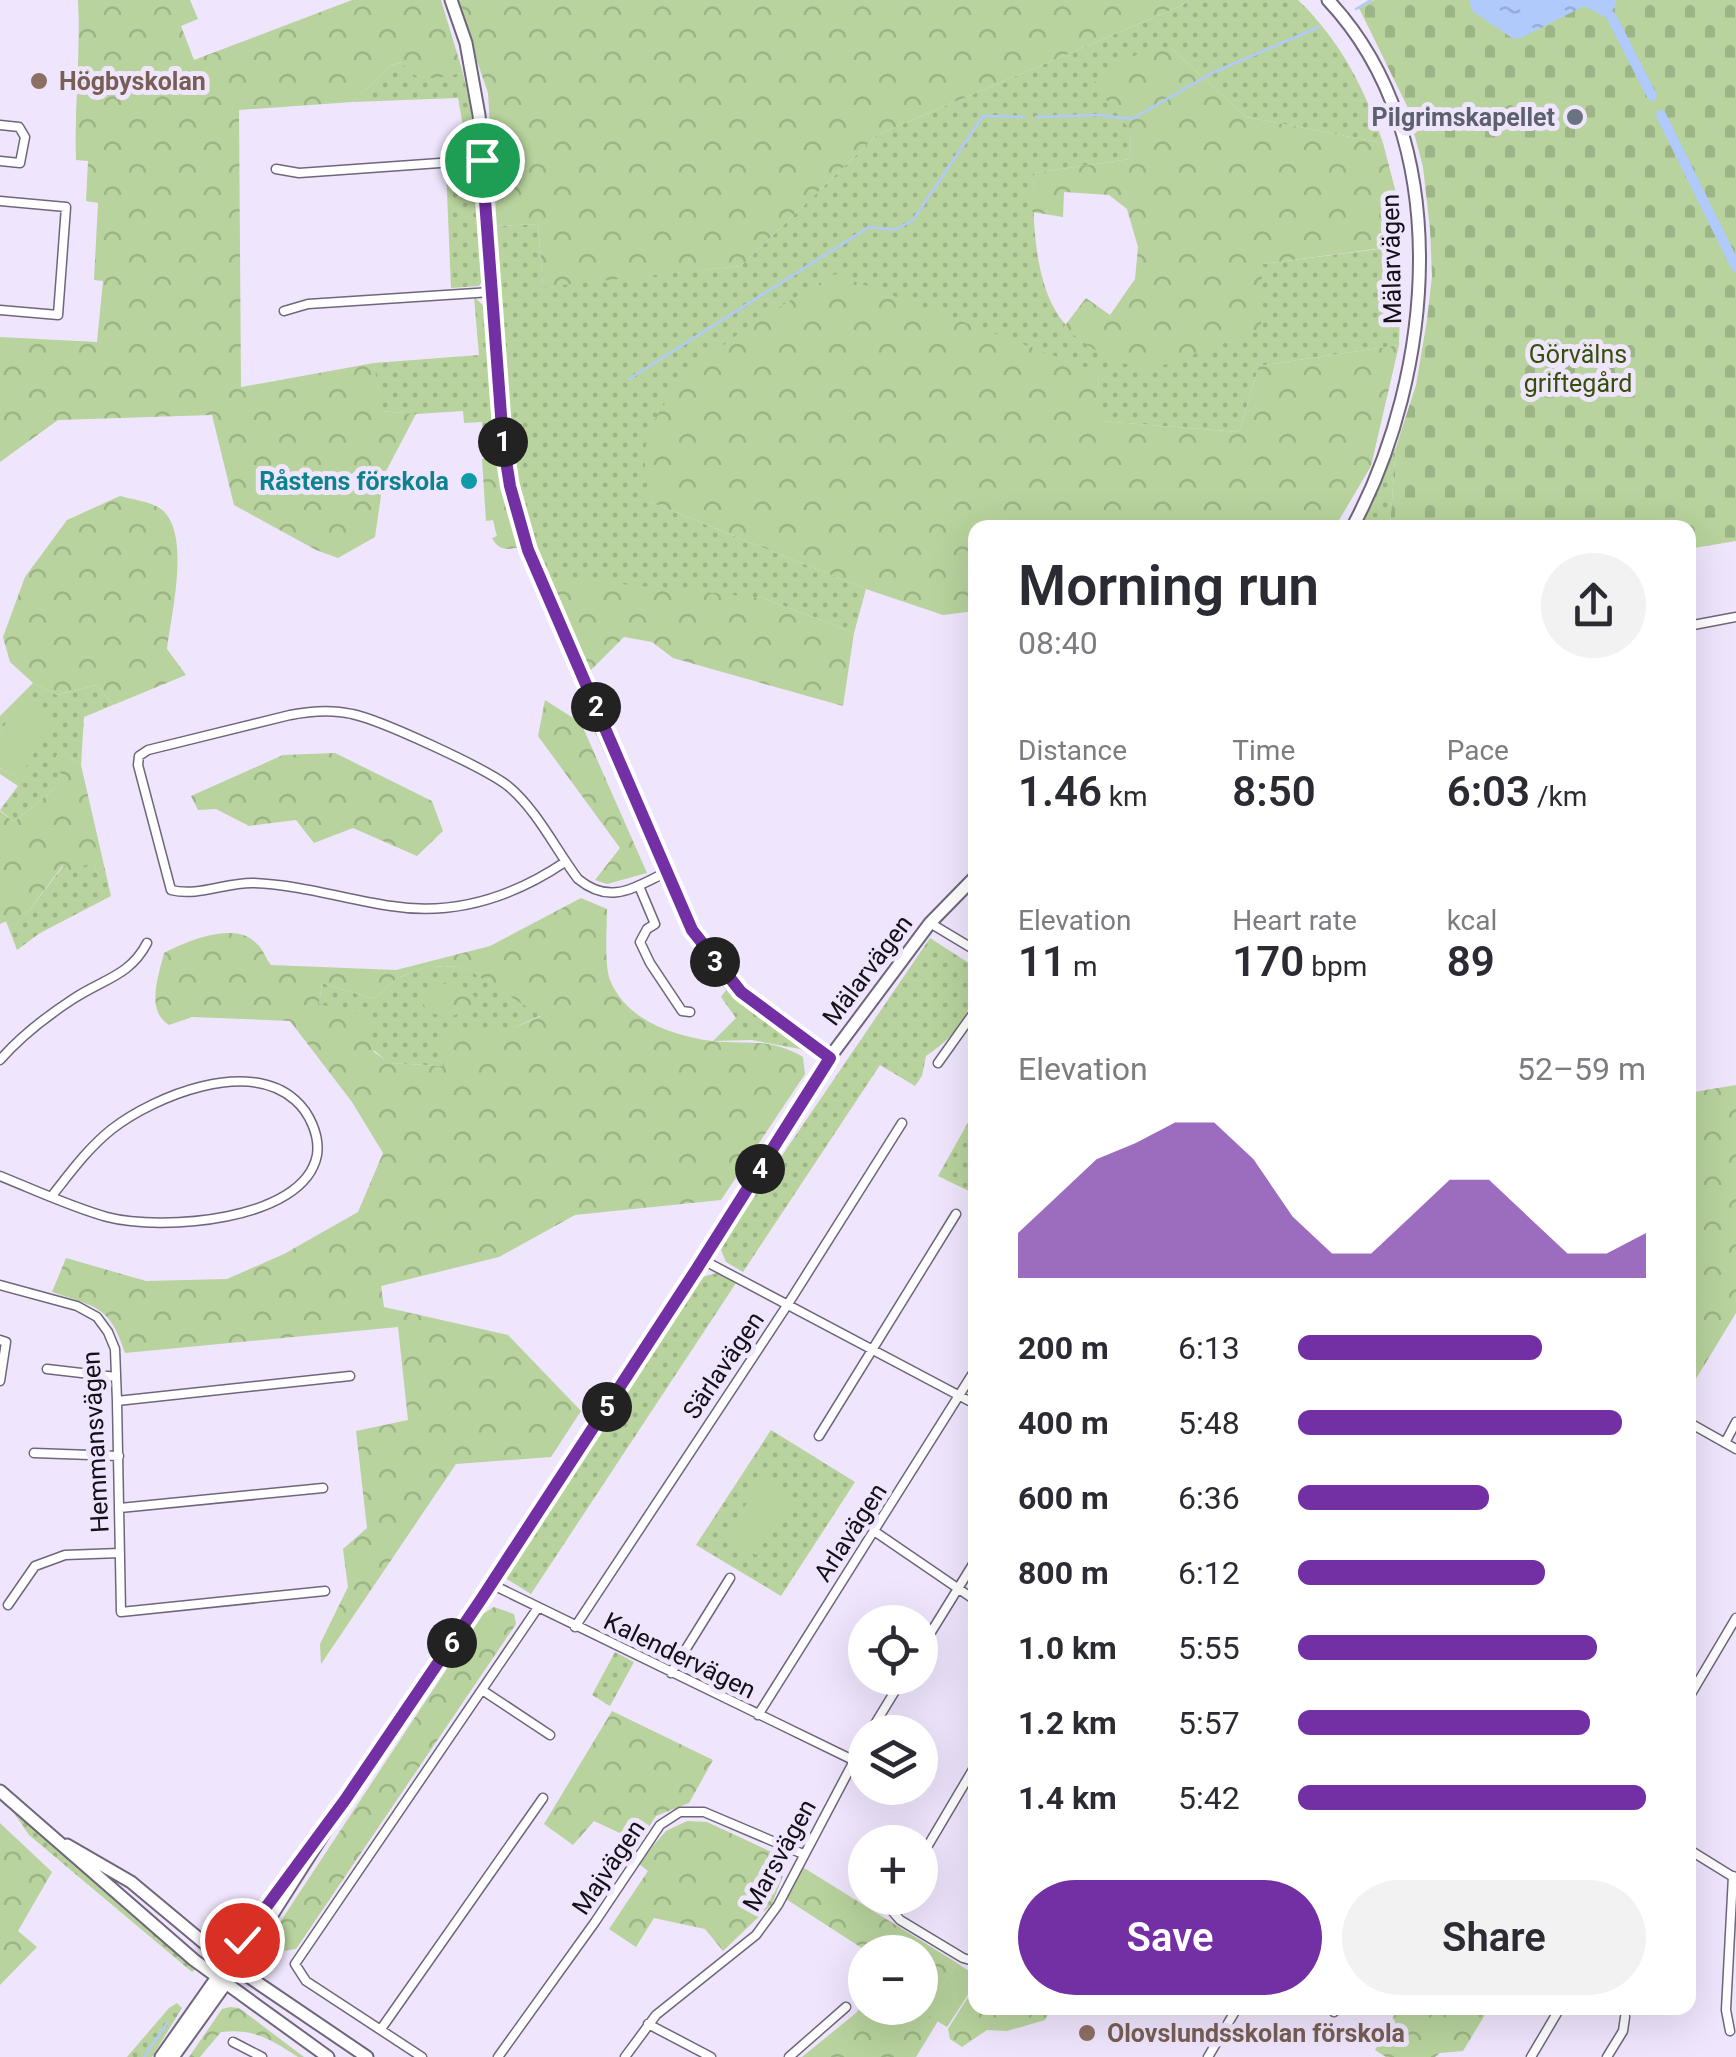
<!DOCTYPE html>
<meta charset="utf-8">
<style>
body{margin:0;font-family:Roboto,sans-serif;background:#f2f2f3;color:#2b2b33;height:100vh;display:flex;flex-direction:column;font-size:38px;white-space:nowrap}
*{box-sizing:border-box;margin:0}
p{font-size:32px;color:#7c7c81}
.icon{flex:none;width:55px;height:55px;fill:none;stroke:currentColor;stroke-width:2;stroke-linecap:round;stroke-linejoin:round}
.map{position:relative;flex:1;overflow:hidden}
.drawer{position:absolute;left:968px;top:520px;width:728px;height:1495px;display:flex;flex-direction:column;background:#fff;border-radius:20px;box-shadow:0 10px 40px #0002}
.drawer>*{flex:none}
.tools{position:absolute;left:848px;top:1605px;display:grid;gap:20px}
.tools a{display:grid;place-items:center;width:90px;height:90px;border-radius:50%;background:#fff;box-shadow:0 10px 40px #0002;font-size:50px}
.pin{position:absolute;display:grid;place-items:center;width:85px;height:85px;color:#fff;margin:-42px;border:5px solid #fff;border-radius:50%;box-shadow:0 2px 10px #0007}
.km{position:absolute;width:50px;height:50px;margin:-25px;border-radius:50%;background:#222;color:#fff;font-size:28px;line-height:50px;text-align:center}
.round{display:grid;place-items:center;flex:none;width:105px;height:105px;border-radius:52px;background:#f2f2f3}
.summary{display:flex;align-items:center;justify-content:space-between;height:170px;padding:0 50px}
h1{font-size:55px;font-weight:600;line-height:75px}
.metrics{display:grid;grid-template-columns:repeat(3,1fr);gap:15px;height:170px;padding:10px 50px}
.metrics div{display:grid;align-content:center}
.metrics b{font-size:42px;font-weight:600}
.metrics small{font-size:28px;font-weight:400}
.metrics p{font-size:28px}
.chart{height:280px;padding:20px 50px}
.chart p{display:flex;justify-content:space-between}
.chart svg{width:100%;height:180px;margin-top:10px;fill:#732fa4;opacity:.7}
.button{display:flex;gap:20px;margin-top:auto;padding:20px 50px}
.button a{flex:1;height:115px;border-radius:60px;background:#732fa4;color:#fff;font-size:40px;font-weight:600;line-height:115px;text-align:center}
.button a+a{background:#f2f2f3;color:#2b2b33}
ul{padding:0 50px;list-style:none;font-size:32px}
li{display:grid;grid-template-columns:160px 120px 1fr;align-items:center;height:75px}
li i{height:25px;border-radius:12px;background:#732fa4}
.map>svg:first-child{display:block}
</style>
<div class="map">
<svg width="1736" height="2057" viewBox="0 0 1736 2057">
<defs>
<pattern id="grass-dots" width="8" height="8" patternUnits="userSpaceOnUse" patternTransform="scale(2.5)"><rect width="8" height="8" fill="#b8d39d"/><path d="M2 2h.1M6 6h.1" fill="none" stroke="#9db486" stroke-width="1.8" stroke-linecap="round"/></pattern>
<pattern id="forest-crowns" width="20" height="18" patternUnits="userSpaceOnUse" patternTransform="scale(2.5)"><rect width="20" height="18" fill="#b8d39d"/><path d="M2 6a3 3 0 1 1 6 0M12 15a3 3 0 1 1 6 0" fill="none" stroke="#9db486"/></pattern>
<pattern id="cemetery-stones" width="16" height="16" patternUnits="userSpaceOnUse" patternTransform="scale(2.5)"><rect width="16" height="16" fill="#b8d39d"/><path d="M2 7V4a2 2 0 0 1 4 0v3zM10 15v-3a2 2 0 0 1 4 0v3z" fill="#9db486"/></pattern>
<pattern id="water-ripples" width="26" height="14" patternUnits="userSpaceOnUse" patternTransform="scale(2.5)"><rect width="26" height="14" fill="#afcafb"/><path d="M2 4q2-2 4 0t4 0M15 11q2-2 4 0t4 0" fill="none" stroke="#96acd6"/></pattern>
</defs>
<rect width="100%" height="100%" fill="#efe5fd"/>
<path fill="url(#grass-dots)" d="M1189,0H1298C1340,40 1365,89 1383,143L1246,117L1172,49L1131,131L1130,159L1034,173C1032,218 1034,295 1069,328C1082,340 1099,349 1114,359L1262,264L1402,246L1399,345L1259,366L1239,432L1100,421L1098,372L650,502L866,589L854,633L763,598L548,584L527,522L514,463L496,226L538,224L543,286L741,266L877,135L1183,5Z
M402,62C416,86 439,76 463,73L471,108L473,149L468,154L458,98L352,102L389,67Z
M466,166L475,172L483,280L479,286L451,288L446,168Z
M474,297L485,307L493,437L483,439L482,422L464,423L463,411L416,414L379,411L374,363L479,355Z
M1396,447L1390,527L1353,528Z
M33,683L57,695L97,685L113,705L84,717L81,765L61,750L63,775L54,789L14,822L0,810L18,786L0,774V768L18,779L21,700L0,733V716Z
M593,714L658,861L656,867L590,721Z
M93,863L98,874H106L111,896L40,933L17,950L6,921L28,912L64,865Z
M683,915L739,995L819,1059L800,1049L752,1040L713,1041L736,1018L721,997L726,990L702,960L678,918Z
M930,938L975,967C975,1010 961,1032 926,1056L922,1076L915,1086L880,1065L743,1272L726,1262L721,1250L728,1235Z
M428,966L464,967L542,1015L504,1032L475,1035L445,1066L389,1063L319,1004L322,983L374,999L397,978Z
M971,1117L975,1119V1194L938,1176Z
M717,1273L736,1283L531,1594L505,1578L702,1277Z
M771,1430L855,1482L781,1596L696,1545Z
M615,1652L634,1662L610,1706L592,1695Z
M14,1813L196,1963L197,1968L192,1972L29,1835Z
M177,2003L182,2008L152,2057H127L169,2008Z"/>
<path fill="url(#forest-crowns)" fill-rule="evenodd" d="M78,0H190L198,19L181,26L194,60L352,0H441L463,73C438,77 417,86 401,62L389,67L352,102L239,110L241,387L374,363L380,411L416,414L384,475L375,537L338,558L316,550L234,505L212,415L58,420L0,462V337L97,342L103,281L94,280L98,203L86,201L88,161L76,160C74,106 81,54 78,0Z
M456,0H1189L1183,5L877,135L741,266L543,287L538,224L496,226L488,93Z
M1172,49L1246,117L1383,143L1395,189L1398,246L1262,264L1261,330L1153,369L1111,361L1063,328L1086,298L1110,315L1135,279L1138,247L1127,209L1109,195L1064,192L1063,217L1032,212L1034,173L1130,159L1131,131L1093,83L1139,53Z
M835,274L1098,372L1101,421L1239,432L1259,366L1399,345L1371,466L1335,527L975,528V611L943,615L866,589L650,502C648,487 644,470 645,456C649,377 774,310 835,274Z
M500,450L507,502L520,547C507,550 499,551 492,538L497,536L493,520L486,521L482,459Z
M120,496C131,499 147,501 158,507C193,527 171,614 167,649L186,675L113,705L97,685L57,695L33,683L10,662L3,637L25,577L67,520Z
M570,579L763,598L854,633L843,706L673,658L652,642L624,637L585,676L548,584Z
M545,700L581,723L647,873L607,884L595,880L620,848L538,736Z
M60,749L81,765L106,874H98L93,863L70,870L63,865L28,912L0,924V811L14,822L54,789L62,775L53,762Z
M335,753L432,801L443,831L417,856L353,828L314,843L296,820L249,826L216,809L198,810L191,796L283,755Z
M581,898L607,909C607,927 604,964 610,980C626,1020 673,1036 712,1041C748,1045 769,1037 803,1057L805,1074L721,1200L575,1215L499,1257L381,1286L384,1307L508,1335L581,1411L551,1457L456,1464L321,1664L320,1644L348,1587L343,1549L367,1528L356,1431L408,1420L398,1327L125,1353C110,1305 95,1307 52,1292L66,1258L146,1281L227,1279L284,1254L358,1212L383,1153L352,1102L290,1021L192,1017L169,1025C145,1010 159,975 164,953C187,941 236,920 257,944C263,949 266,959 271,965L396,970L490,946ZM428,966L464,967L541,1016C506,1032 488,1039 450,1027L442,1039L444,1066L390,1063L374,1052L367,1016L319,1004L322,983L374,999L397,978Z
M447,983L468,990L476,998L471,1008L448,1018L429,1012L421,1001L426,991Z
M1736,1085V1313L1688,1392V1093Z
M494,1607L514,1614L516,1624L296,1949L271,1953L263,1948L483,1614Z
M612,1711L713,1760L689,1803L656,1816L639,1842L594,1821L573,1845L544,1824Z
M687,1821L707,1822L789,1860L772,1904L723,1951L705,1929L654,1918L636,1947L609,1929L648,1871L638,1863L666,1831Z
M0,1823L52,1872L18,1931L37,1947L0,1985Z
M801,1866L957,1963L925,2012L938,2021L916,2057H802L856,2013L865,2001V2008H920V1952H868L786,1899Z
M975,1986V2008H1052L1045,2020L1007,2031L987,2030L962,2047L950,2039L948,2029Z
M230,2007L239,2008L304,2057H298C272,2040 254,2028 221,2032L200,2057H189L222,2009Z
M1398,2008H1489L1463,2051L1440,2053L1435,2057H1386L1375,2050Z"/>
<path fill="url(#cemetery-stones)" d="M1374,0H1736V541L1688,549V528L1390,527L1396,447L1416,385L1427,320L1432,276L1430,229L1423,167L1407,106L1359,8Z"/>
<path fill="#b8d39d" d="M21,699L55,720L18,779L0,768V733Z
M762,1480L792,1499L756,1555L726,1535Z
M957,1963L975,1975V1984L947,2027L924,2013Z"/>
<path fill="url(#water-ripples)" d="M1469,0H1616V5L1607,18L1584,6L1519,39L1512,38L1472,11Z"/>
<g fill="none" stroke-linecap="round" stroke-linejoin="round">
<path stroke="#afcafb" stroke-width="2.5" d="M1356,9L1371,0
M1036,117L1098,115L1132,119L1212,73L1319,27
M629,379L869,227L895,230L913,220L983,116L1024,117
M144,2057L167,2023"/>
<path stroke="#afcafb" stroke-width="10" d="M1611,16L1652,96
M1661,115L1736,267"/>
<g stroke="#6f667b" stroke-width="11">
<path id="street" d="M0,125L19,127L25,137L20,163L0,161
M276,169L299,173L482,160
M0,201L66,207L58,315L0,310
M284,311L308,304L491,292
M1688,626L1736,617
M565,862C513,897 454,916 391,906C345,899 301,885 254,883C226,882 199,897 171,890L138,765L139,756L148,750L290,715C310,711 331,709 352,714C381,720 485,768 508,786C537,810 556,850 578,879C611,906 634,887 667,872
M639,886L655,924L647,929L640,942L650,963L682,1011L690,1012
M930,923L975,950
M0,1060C20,1037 47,1016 73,999C103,979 130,976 147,943
M938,1063L975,1011
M0,1176C35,1190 71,1207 107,1217C160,1231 304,1222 317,1155C320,1135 309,1112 295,1100C248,1058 155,1096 112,1129C88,1148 70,1173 51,1197
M703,1260L975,1404
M0,1285L77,1306L97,1317L108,1332L115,1349L117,1401L121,1612L325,1591
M0,1340L6,1342L0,1381
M47,1369L116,1377
M117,1401L350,1376
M1688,1422L1736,1449
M819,1436L956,1214
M1725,1443L1736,1422
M34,1453L119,1456
M120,1508L323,1488
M874,1531L975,1600
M491,1584L853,1760
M8,1605L35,1566L65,1555L120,1553
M575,1627L788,1304L902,1123
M920,1650L975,1561
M671,1673L730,1578
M482,1690L550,1735
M1688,1699L1736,1618
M758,1715L975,1370
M870,1732L903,1678
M1688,1849L1735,1878
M920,1859L975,1766
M897,1898L893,1912L900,1920L963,1958L970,1960L975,1956
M1334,2012L1337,2008
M648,2024L711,2057
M381,2029L543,1798
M1730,2031L1726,2010L1733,1876
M233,2042L262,2057
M422,2057L306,1981L295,1964L537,1609
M498,2057L595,1922L660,1825L680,1812H704L803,1854
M625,2057L656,2015L756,1935L778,1905L865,1740
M789,2057L846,2007
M1208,2057L1237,2008
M1531,2057L1560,2008
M1607,2057L1623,2031L1625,2017"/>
</g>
<g stroke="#6f667b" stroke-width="15">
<path id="secondary" d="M451,0L466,43L479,115L503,442L510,486L528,550L692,930L741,992L830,1057
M1328,0C1457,137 1435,374 1352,528
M0,1791L194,1960L328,2057
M67,1845L131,1882L227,1962L367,2057
M161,2057L297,1863
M173,2057L249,1951L345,1800L482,1598L703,1260L830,1057L930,923L975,877"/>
</g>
<use href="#street" stroke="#fff" stroke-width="8"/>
<use href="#secondary" stroke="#fff" stroke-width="11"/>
</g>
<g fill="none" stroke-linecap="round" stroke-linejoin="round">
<g stroke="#fff" stroke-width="20">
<path id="route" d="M242,1940L345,1800L482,1598L696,1270L830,1058L741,992L692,930L528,550L510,486L503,442L482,160"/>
</g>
<use href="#route" stroke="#732fa4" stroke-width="12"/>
</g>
<g fill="#8d6e63" stroke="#efe5fd" stroke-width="4">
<circle cx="39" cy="81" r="10"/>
<circle cx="1087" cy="2033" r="10"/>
</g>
<circle fill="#6b7280" stroke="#efe5fd" stroke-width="4" cx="1575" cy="117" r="10"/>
<circle fill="#0f9aa8" stroke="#efe5fd" stroke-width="4" cx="469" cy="481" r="10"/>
<g text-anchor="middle" stroke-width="10" stroke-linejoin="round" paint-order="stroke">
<g font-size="25" font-weight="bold" fill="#785e54" stroke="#efe5fd" text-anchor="start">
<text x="59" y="90">Högbyskolan</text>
<text x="1107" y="2042">Olovslundsskolan förskola</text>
</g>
<g font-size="25" font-weight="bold" fill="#5b616d" stroke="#efe5fd" text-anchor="end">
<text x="1555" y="126">Pilgrimskapellet</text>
</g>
<g font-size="25" fill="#141018" stroke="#efe5fd">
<text transform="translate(1391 259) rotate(-91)" y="9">Mälarvägen</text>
<text transform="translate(867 970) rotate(-53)" y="9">Mälarvägen</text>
<text transform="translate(723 1365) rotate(-56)" y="9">Särlavägen</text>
<text transform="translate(95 1442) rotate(-93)" y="9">Hemmansvägen</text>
<text transform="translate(850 1532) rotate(-57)" y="9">Arlavägen</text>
<text transform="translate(680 1655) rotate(26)" y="9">Kalendervägen</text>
<text transform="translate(779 1855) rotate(-61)" y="9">Marsvägen</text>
<text transform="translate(608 1867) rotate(-56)" y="9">Majvägen</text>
</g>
<g font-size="25" fill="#344f08" stroke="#efe5fd">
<text x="1578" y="363">Görvälns<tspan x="1578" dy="29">griftegård</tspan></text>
</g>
<g font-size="25" font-weight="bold" fill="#0d838f" stroke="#efe5fd" text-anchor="end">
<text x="449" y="490">Råstens förskola</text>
</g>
</g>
</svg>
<div class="tools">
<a><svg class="icon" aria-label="locate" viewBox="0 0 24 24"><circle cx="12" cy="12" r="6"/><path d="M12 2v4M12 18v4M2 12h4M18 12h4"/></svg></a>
<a><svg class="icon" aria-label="layers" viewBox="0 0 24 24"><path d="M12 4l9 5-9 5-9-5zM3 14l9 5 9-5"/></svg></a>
<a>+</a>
<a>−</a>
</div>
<div class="pin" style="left:482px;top:160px;background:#1e9e55"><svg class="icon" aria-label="arrive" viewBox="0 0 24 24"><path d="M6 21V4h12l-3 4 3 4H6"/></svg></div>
<div class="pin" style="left:242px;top:1940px;background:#d93025"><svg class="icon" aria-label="check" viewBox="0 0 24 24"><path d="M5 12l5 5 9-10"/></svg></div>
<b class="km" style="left:503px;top:442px">1</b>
<b class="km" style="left:596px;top:707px">2</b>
<b class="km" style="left:715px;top:962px">3</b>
<b class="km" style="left:760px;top:1169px">4</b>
<b class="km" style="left:607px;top:1407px">5</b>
<b class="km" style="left:452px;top:1643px">6</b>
<section class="drawer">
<div class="summary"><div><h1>Morning run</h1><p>08:40</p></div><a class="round"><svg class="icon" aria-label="share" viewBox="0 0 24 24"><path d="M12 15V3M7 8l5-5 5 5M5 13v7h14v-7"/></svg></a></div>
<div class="metrics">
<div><p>Distance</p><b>1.46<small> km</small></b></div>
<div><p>Time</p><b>8:50</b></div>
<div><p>Pace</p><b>6:03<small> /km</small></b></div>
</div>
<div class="metrics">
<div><p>Elevation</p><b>11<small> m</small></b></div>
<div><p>Heart rate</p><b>170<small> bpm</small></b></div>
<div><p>kcal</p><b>89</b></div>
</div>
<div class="chart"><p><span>Elevation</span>52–59 m</p>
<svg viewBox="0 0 160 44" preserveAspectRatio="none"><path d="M0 44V33L10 24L20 15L30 11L40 6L50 6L60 15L70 29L80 38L90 38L100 29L110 20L120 20L130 29L140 38L150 38L160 33V44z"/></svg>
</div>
<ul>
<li><b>200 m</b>6:13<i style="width:70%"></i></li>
<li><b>400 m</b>5:48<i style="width:93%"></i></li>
<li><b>600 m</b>6:36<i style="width:55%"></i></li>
<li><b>800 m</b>6:12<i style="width:71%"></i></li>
<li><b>1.0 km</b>5:55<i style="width:86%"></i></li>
<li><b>1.2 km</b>5:57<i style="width:84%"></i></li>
<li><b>1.4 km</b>5:42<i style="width:100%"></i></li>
</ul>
<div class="button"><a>Save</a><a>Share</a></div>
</section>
</div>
